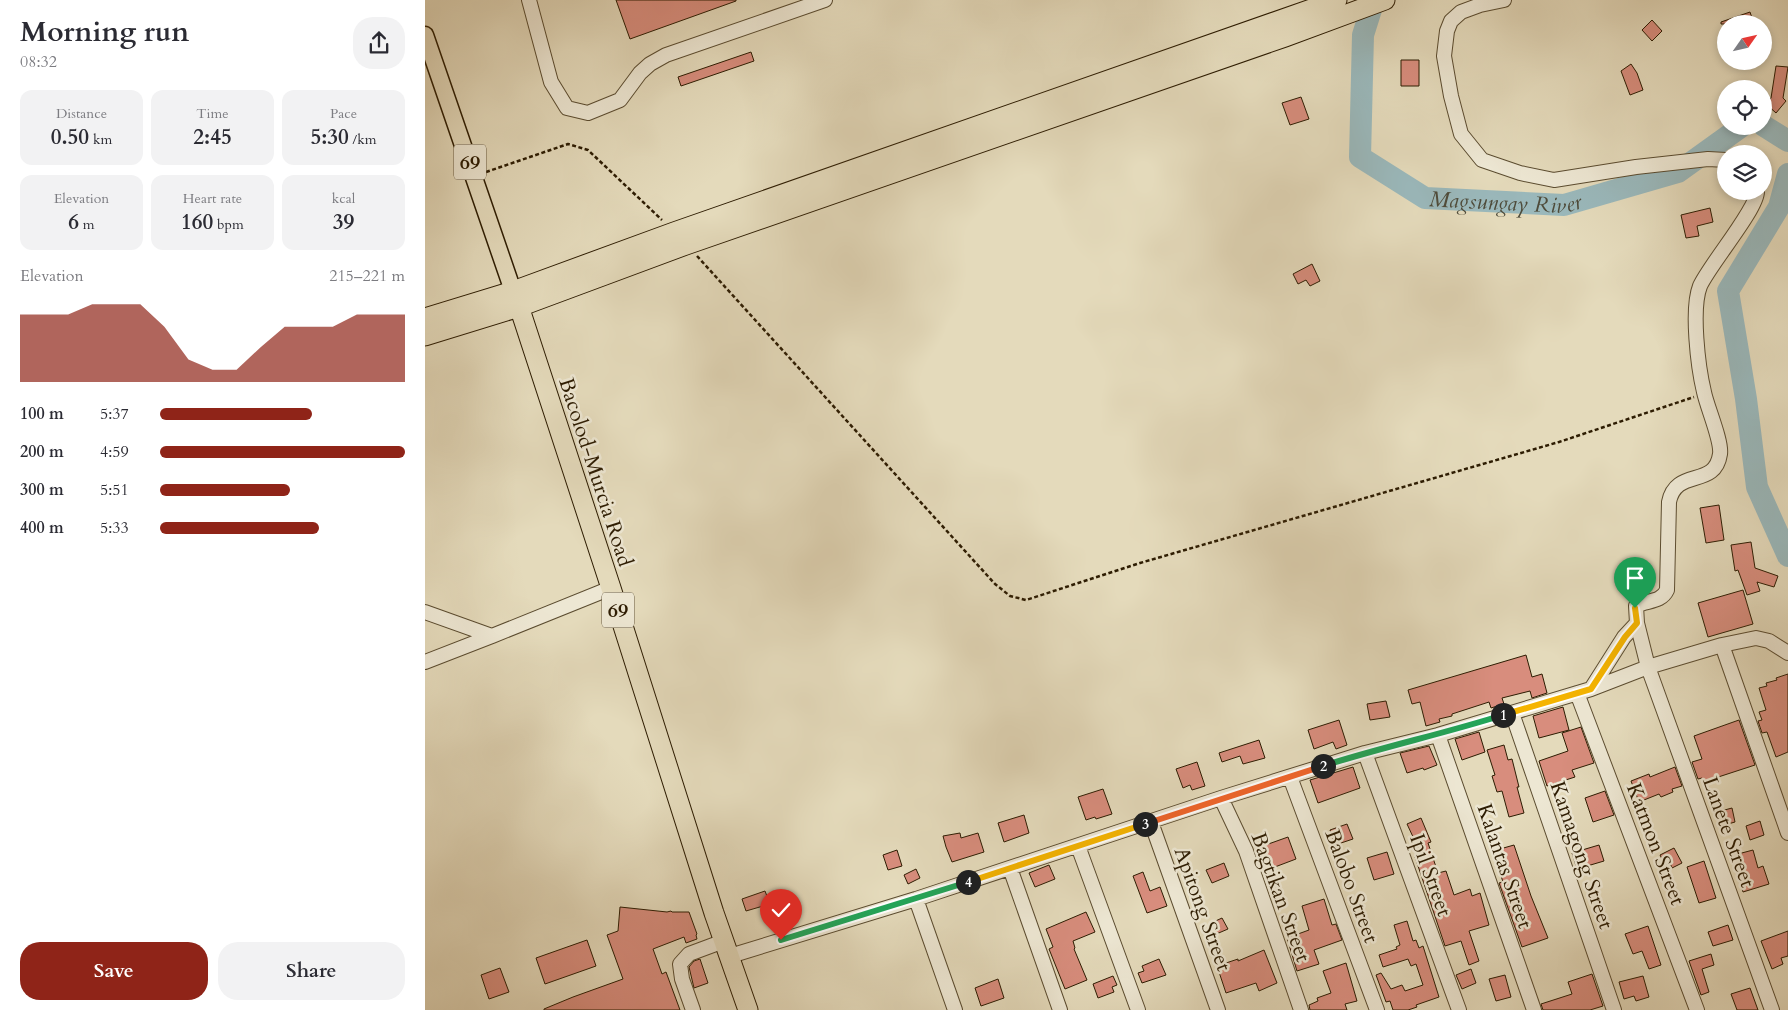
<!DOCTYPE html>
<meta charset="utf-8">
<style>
body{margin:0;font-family:Cardo,serif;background:#f2f2f3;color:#2b2b33;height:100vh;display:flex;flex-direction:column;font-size:19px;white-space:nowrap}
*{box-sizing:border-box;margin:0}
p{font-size:16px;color:#7c7c81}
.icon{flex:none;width:28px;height:28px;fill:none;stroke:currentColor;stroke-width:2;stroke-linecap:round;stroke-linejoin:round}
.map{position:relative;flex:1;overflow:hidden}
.side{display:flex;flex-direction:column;background:#fff;width:425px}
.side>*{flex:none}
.needle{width:32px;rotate:56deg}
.fabs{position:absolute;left:1292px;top:15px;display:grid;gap:10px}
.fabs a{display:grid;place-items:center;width:55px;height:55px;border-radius:50%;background:#fff;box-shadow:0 2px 8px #0003;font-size:25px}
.pin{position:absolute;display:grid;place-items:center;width:42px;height:42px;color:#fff;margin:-51px -21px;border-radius:50% 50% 50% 0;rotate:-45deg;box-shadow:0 0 5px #0007}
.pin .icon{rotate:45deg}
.km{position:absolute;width:25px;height:25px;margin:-12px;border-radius:50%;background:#222;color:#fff;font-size:14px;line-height:25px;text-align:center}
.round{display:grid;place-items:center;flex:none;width:52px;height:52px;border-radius:20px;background:#f2f2f3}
.summary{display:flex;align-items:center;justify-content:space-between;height:85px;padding:0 20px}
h1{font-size:28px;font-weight:600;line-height:38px}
.stats{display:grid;grid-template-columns:repeat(3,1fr);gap:8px;height:85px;padding:5px 20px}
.stats div{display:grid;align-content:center;border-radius:12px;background:#f2f2f3;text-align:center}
.stats b{font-size:21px;font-weight:600}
.stats small{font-size:14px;font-weight:400}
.stats p{font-size:14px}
.chart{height:140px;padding:10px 20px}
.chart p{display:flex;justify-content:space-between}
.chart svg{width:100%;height:90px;margin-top:5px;fill:#8f2418;opacity:.7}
.primary-button{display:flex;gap:10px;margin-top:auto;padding:10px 20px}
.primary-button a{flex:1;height:58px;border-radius:20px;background:#8f2418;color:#fff;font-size:20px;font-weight:600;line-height:58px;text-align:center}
.primary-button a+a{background:#f2f2f3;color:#2b2b33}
ul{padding:0 20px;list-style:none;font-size:16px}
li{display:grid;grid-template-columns:80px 60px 1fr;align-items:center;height:38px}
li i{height:12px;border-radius:6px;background:#8f2418}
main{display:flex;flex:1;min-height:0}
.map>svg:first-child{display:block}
</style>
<main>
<section class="side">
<div class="summary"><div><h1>Morning run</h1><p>08:32</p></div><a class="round"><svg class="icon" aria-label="share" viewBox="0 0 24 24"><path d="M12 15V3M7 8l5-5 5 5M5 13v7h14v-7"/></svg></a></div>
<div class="stats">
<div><p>Distance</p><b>0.50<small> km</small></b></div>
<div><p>Time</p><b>2:45</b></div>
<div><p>Pace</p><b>5:30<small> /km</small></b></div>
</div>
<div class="stats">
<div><p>Elevation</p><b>6<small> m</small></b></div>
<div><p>Heart rate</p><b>160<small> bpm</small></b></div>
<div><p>kcal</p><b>39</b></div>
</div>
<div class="chart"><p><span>Elevation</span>215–221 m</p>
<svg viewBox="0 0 160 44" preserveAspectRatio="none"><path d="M0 44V11L10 11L20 11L30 6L40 6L50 6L60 17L70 33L80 38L90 38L100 27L110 17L120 17L130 17L140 11L150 11L160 11V44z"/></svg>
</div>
<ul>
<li><b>100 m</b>5:37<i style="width:62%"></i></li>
<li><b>200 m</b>4:59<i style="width:100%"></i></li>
<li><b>300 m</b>5:51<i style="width:53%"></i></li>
<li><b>400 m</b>5:33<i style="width:65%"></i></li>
</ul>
<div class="primary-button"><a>Save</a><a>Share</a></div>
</section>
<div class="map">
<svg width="1363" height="1010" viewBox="0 0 1363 1010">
<rect width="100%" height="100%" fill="#e4dabb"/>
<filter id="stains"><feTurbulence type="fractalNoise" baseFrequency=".004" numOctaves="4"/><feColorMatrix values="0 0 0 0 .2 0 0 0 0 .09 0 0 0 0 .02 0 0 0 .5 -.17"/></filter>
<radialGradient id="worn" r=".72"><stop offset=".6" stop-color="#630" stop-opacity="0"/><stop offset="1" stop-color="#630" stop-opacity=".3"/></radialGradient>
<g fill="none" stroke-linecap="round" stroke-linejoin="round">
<g stroke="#9ab8bb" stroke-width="22">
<path id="s1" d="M949,0L938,35L935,157L1000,198L1139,205L1253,172L1317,126"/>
<path d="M1339,126L1363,141"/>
<path d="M1363,174L1354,207L1303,291L1321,399L1332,487L1363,556"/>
</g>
</g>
<path fill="#d88d7d" stroke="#2d1c02" d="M191,0H311V1L205,39Z
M1325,12L1329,24H1296V22Z
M1227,20L1237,31L1227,41L1217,30Z
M326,52L329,61L256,86L253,77Z
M976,60H994V86H976Z
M1206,64L1212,73L1218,90L1205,95L1196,71Z
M1351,66L1363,67L1358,98L1361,101L1351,113L1341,104L1346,98Z
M876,97L884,119L865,125L857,103Z
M1285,208L1288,222L1272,226L1274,236L1261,238L1256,215Z
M887,264L895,281L885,286L881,280L873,284L868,274Z
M1294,505L1299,540L1281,543L1275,508Z
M1326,542L1330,568L1353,576L1349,587L1332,582L1335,591L1322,595L1313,570L1310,571L1306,545Z
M1318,590L1328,624L1283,637L1273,603Z
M1101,655L1107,677L1117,674L1122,693L1107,698L1105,691L1077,698L1079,704L1066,708L1064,702L1027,714V716L1014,719L1015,722L1001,726L995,702L987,704L983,690Z
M1363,674V752L1351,757L1342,732L1337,733L1333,721L1337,720L1334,712L1341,710L1334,688L1342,686L1341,683L1352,680L1351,678Z
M961,701L965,717L945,720L942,704Z
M1138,707L1144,730L1114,738L1108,716Z
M914,720L922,745L911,749L908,742L889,749L883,730Z
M1314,720L1330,765L1278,782L1277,778L1273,779L1267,762L1277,759L1269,736Z
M1156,727L1169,763L1147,770L1150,777L1122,786L1114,761L1143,751L1137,733Z
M1054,732L1060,752L1037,760L1030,739Z
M834,740L840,758L818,764L815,756L797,762L794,753Z
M1079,745L1083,760L1087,759L1094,787H1092L1099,813L1084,817L1077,791L1072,792L1067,776L1070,775L1062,750Z
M1004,746L1012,765L999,770L998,768L982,773L975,753Z
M772,762L780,786L767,790L765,785L758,788L751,769Z
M928,767L935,788L893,803L885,780Z
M1250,767L1257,786L1247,789L1248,792L1236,797L1234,794L1214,802L1206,781L1224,774L1225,777Z
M678,789L687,814L671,819L670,817L661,820L653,797Z
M1180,791L1189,815L1168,822L1160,798Z
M1307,808L1310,822L1296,826L1292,812Z
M599,815L604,833L579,842L573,823Z
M996,818L1006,842L1003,843L1013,873L1021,871L1029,895L1045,889L1047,896L1055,893L1064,925L1044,931L1054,961L1044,965L1036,941L1020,946L990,857L996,854L982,824Z
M1335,821L1339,835L1325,840L1321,826Z
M922,824L928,839L910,845L905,830Z
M535,833L536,838L553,833L559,852L527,862L521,847L518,836Z
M863,837L871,859L842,870L841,866L838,867L833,853L836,852L835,847Z
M1089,845L1106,896L1123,938L1097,947L1074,883L1078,882L1068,851Z
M1174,845L1179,861L1152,869L1147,853Z
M1249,848L1257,863L1247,868L1245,863L1240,865L1235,855Z
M472,850L477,866L463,870L458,855Z
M1328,850L1333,868L1338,866L1344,884L1318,892L1313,874L1318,873L1313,854Z
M962,852L969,874L949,880L942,858Z
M1279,861L1291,898L1274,903L1262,867Z
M799,863L804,876L787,883L781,870Z
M624,865L630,879L610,887L604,873Z
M491,869L495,878L483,884L479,875Z
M718,872L725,891L735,887L742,906L722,913L708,876Z
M340,891L345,904L321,911L317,899Z
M899,899L907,925L911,924L917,940L889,950L894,964L872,971L862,938L884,930L877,906Z
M195,907L242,912L246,911L247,912H264L272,934L271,935L272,939L261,943L259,937L228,949L237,974L241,972L255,1010H119V1009L148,997L198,979L182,935L193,931Z
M661,912L670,932L648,941L650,948L649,949L662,980L640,989L624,949L628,947L621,929Z
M797,918L803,929L789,935L784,924Z
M982,921L988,941L991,940L994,948L998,946L1014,997L991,1005L992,1007L983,1010H968L965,1001L961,1002L951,975L956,973L966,989L977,985L980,991L998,985L991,964L986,966L983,959L958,967L954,955L972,949L971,947L975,945L969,925Z
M1303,925L1308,940L1288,946L1283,932Z
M1223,926L1236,965L1224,969L1217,951L1208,954L1200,934Z
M1363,931V956L1356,958L1358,964L1347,969L1336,941Z
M162,940L171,966L120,984L111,958Z
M839,950L852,983L834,991L831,983L801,993L792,966L813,959V961Z
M1286,954L1289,965L1277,969L1284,992L1276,995L1264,961Z
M275,959L283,983L269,988L264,967L269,961Z
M734,959L741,975L717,983L713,973L719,971L717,966Z
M921,963L932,1001L920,1004L922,1010H885L884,1005L893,1001L892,998L906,993L898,971Z
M75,968L84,992L64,999L56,975Z
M1046,969L1051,983L1037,989L1031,975Z
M1167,974L1178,1006L1165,1010H1118L1116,1004L1147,994L1143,982Z
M1080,975L1086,997L1071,1001L1064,979Z
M688,976L692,985L687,987L689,992L673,998L668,984Z
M1218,976L1224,997L1211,1001L1209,996L1199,999L1194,982Z
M573,979L579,998L556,1006L550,988Z
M1325,988L1333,1010H1312L1306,994Z"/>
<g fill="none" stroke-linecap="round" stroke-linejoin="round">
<g stroke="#5b4c30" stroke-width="16">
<path id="minor" d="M104,0L126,82L142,108L163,113L195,100L215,73L225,64L241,55L400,0
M1079,0L1055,5L1036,12L1026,21L1022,31L1019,56L1026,96L1036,134L1057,160L1095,173L1129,180L1211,167L1283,159L1301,160
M0,612L67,636L186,588
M1212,623L1223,667L1347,1010
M1297,645L1363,833
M0,662L67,636
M1166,689L1199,637L1212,623L1211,606C1221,600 1236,603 1242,590L1244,502C1251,467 1290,489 1295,454C1297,441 1282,407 1279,392C1273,367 1266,309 1275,286C1285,264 1333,208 1332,191
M1152,693L1272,1010
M1087,713L1189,1010
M1013,735L1109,1010
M940,753L1034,1010
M865,777L952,1010
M796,798L821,851L876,1010
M726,822L793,1010
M653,846L713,1010
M585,868L635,1010
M491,899L530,1010
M305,956L491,899L796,798L940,753L1013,735L1166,689L1223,667L1297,645L1331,638L1344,641L1363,653
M268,1010L257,979L255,964L264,954L299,941"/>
</g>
<g stroke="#2d1c02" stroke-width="19">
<path id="major" d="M0,35L88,291"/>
</g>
<g stroke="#2d1c02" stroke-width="21">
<path id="highway" d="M90,294L186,588L289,913L323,1010
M0,318L88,291L249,232L912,0
M0,336L94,307L261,245L860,37L960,0"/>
</g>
<path stroke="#2d1c02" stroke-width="2.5" stroke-dasharray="4 2.5" stroke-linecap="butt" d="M61,172L143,144L163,150L237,220
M272,256L570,584L585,596L601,600L715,563L1134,442L1269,397"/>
<use href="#minor" stroke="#ede7d3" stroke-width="14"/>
<use href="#major" stroke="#e4dabb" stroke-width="16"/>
<use href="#highway" stroke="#e4dabb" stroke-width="19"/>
</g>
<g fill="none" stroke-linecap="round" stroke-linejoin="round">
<g stroke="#fff" stroke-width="10">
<path id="split-1" d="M1078,715L1166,689L1200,637L1212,623L1210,608"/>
</g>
<g stroke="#fff" stroke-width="10">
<path id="split-2" d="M898,766C957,747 1018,734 1078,715"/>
</g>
<g stroke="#fff" stroke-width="10">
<path id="split-3" d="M720,824L898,766"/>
</g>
<g stroke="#fff" stroke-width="10">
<path id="split-4" d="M543,882L720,824"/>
</g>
<g stroke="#fff" stroke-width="10">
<path id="split-5" d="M356,940L543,882"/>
</g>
<use href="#split-1" stroke="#f5b400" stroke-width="6"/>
<use href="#split-2" stroke="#22a559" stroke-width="6"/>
<use href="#split-3" stroke="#f0652b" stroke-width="6"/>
<use href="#split-4" stroke="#f5b400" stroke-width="6"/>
<use href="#split-5" stroke="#22a559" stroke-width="6"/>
</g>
<g text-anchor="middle" stroke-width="5" stroke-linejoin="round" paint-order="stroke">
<g fill="#ede7d3" stroke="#675941" stroke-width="1">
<rect x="29" y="144.5" width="32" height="35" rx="4"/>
<rect x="177" y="592.5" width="32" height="35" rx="4"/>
</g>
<g font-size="20" font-weight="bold" fill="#2d1c02">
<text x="45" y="169">69</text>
<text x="193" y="617">69</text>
</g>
<g font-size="21" fill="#2d1c02" stroke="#ede7d3">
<text transform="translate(171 472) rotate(72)" y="7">Bacolod-Murcia Road</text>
<text transform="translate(1304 832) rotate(70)" y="7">Lanete Street</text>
<text transform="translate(1231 844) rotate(69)" y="7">Katmon Street</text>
<text transform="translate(1157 855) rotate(71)" y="7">Kamagong Street</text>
<text transform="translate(1080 866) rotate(71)" y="7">Kalantas Street</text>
<text transform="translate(1006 875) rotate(70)" y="7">Ipil Street</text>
<text transform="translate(927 886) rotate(70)" y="7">Balobo Street</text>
<text transform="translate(856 897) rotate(70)" y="7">Bagtikan Street</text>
<text transform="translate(778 909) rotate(70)" y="7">Apitong Street</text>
</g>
<g font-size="22" font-style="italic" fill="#4e4b3a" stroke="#ede7d3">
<text dy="8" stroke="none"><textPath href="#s1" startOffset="316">Magsungay River</textPath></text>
</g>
</g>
<rect width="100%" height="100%" filter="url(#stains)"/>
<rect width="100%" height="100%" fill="url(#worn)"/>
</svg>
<div class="fabs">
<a><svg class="needle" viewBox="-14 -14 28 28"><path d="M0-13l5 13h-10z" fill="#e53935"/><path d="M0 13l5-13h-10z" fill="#7c7c81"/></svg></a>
<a><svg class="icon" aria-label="locate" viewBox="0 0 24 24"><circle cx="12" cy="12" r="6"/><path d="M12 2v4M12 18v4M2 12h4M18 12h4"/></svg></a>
<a><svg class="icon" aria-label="layers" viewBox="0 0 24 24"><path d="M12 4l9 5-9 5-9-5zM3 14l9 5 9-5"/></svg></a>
</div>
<div class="pin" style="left:1210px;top:608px;background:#1e9e55"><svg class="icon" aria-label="arrive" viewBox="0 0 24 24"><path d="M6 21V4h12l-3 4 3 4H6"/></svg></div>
<div class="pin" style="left:356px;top:940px;background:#d93025"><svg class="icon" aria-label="check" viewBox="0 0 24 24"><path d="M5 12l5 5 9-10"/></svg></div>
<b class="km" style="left:1078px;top:715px">1</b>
<b class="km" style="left:898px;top:766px">2</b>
<b class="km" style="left:720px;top:824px">3</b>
<b class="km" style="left:543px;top:882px">4</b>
</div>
</main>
